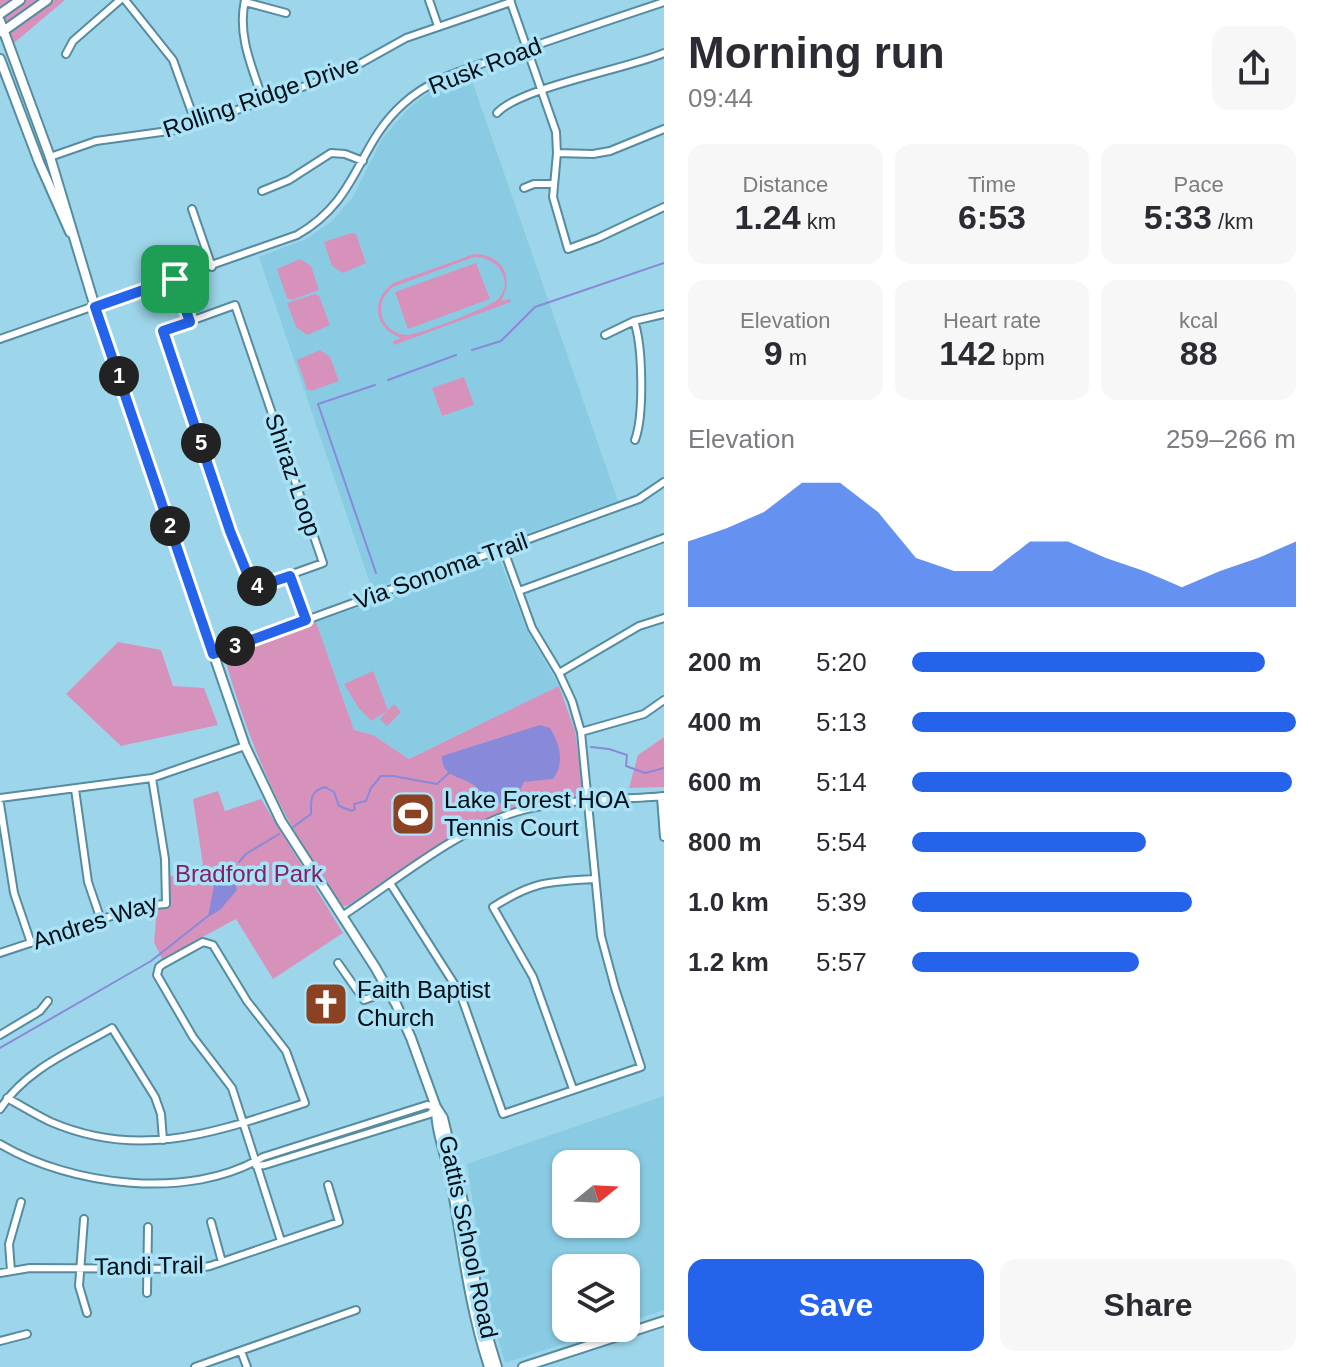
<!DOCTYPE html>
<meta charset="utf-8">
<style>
body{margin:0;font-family:Arial,sans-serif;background:#f7f7f7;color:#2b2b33;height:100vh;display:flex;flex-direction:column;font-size:30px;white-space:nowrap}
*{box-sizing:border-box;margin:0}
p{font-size:26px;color:#7c7c81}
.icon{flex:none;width:44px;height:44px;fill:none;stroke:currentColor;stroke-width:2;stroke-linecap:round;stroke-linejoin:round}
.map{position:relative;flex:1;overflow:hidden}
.drawer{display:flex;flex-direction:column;background:#fff;width:656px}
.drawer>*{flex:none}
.needle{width:52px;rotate:72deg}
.controls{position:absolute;left:552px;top:1150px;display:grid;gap:16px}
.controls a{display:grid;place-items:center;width:88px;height:88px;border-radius:16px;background:#fff;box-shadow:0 2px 6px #0004;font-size:40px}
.pin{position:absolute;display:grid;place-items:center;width:68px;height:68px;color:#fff;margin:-34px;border-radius:16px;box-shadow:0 4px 12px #0006}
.km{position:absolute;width:40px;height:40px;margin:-20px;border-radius:50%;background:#222;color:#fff;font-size:22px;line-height:40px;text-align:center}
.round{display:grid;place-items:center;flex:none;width:84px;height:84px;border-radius:16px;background:#f7f7f7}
.headline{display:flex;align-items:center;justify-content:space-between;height:136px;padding:0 24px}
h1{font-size:44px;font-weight:800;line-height:60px}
.stats{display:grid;grid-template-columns:repeat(3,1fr);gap:12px;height:136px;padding:8px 24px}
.stats div{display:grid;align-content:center;border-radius:16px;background:#f7f7f7;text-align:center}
.stats b{font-size:34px;font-weight:800}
.stats small{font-size:22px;font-weight:400}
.stats p{font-size:22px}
.chart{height:224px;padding:16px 24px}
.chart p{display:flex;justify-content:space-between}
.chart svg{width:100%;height:144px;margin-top:8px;fill:#2563eb;opacity:.7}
.action{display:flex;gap:16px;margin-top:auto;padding:16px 24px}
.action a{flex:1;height:92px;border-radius:16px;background:#2563eb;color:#fff;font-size:32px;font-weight:800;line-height:92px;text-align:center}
.action a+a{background:#f7f7f7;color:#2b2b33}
ul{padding:0 24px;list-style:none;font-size:26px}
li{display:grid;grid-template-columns:128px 96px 1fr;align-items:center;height:60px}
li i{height:20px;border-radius:10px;background:#2563eb}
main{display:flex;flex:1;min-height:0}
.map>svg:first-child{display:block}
</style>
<main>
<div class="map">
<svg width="664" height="1367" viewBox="0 0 664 1367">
<rect width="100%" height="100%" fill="#9dd6ea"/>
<path fill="#88cbe3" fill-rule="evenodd" d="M470,75L618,501L372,589L259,257L306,239L331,222L353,197L382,139L407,110L429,92Z
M499,558L527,630L559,686L409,759L373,735L354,730L316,622Z
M664,1096V1310L626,1323V1268H566V1328H611L505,1363L487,1298L467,1164ZM626,1164V1224H566V1164Z"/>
<path fill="#d792bc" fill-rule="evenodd" d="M0,0H65L14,43L0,7Z
M352,233L356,234L366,263L343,273L332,266L324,242Z
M474,254C502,254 515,277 501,301L510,299L511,302L394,345L393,341L401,338C374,328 370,300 393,283ZM474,257C495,256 515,279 499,298C492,307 420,334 408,335C397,335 387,329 383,319C378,306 383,295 393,287Z
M300,259L311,266L319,290L292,300L287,298L277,269Z
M476,263L490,299L408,329L395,292Z
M315,294L319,296L330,325L307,335L296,327L287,303Z
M320,350L330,357L339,381L311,391L307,389L297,360Z
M464,377L474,405L442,416L432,388Z
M316,622L354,730L373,735L409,759L559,686L575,731L583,793L579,797C483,805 426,853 349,905L343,906C332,893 324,878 315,864C272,800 246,732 225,659L229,653Z
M118,642L161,650L173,686L204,688L218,725L121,746L66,694Z
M373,671L388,710L394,704L401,712L387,726L380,719L387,711L371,721L358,707L344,684Z
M664,737V787L629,788L638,755Z
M218,791L225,811L261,799L343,933L273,979L236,919L162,959L154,942L157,909L170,908L169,877L203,865L193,799Z"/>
<path fill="#8989da" d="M540,725L550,728C560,744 565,763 553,779L524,782C520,789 517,800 509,802C491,808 484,792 472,784C459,776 441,776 442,756Z
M224,877L225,880L227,878L234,879L237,890L220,910L208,917L215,880Z"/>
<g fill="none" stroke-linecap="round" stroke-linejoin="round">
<path stroke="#8989da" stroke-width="2" d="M472,350L501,341L535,307L664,263
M388,380L456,355
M375,385L318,404L376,573
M591,747L609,749L627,755L626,766L645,773L664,768
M293,827L311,814C311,800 310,791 325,787L334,792L339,806L352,811L355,809L354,804L366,801L371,788L381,776H393L437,784L450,772
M239,862L246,854L279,834
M0,1048L151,961L208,916"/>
<g stroke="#558ca0" stroke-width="10">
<path id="minor" d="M125,0L173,60L196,124
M245,0C237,35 252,67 263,100
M429,0L438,26
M510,0L556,132L557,153L553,197L568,249L598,238L664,207
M245,2L286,13
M66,54L73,41L120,0
M497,113C519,88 626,69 664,53
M557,153L593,154L610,151L664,129
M50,157L96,141L183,129L345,72L406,38L511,2
M524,188L534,184H553
M262,191L289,180L331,153L345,154L363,161
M192,209L212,267
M175,279L190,322
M235,305L323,563L253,588L230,531L163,331Z
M634,321C643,346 644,416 635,440
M605,335L634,321L664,314
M0,339L297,235C360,199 356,146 403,104C431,78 467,69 502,57C556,38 610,20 664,2
M290,576L306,620
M519,591L664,538
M213,654L639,499L664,482
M559,673L639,626L664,618
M581,732L644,714L664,700
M75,789L88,882L101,920
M661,797L664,837
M0,798L152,778L245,746
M0,804L14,893L31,943
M390,883L460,993L503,1114L641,1067L615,988L601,936L581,732L572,701L559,673L532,628L503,548
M342,916C397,880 459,827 523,810C564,799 620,800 664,796
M0,953L142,906L166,904L165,859L152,778
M338,963L364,1000L389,991
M0,1035L40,1011L48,1001
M573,1089L533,977L493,907C534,881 548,882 595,879
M7,1098C22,1106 36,1115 51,1122C142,1161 218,1131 305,1103L286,1051L247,1001L213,945L203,942L163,964L159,967L157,975L193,1037L232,1088L281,1241
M0,1109C26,1069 72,1051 112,1028L155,1097L161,1114L163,1140
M0,1144C71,1186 190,1201 263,1157L408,1111L427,1105L436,1107
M256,1166L265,1165L430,1114L436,1107
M84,1219L79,1286L87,1313
M211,1222L222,1262
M11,1271L9,1244L21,1202
M0,1273L30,1268L194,1269L210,1266L339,1222L328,1185
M147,1293L148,1227
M0,1341L27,1334
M241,1351L247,1367
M195,1367L356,1310"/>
</g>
<g stroke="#558ca0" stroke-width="12">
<path id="major" d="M0,14L20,0
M0,21L50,157L95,307L245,746L281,821L375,967L396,1004L411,1038L436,1107L443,1118L463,1202L480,1311L497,1367
M2,32L47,0
M0,59L39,162L70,232
M436,1108C436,1132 446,1156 451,1180C462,1243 469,1306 489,1367
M523,1367L664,1321"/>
</g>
<use href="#minor" stroke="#fff" stroke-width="6"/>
<use href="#major" stroke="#fff" stroke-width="8"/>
</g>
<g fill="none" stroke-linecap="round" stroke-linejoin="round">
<g stroke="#fff" stroke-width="16">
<path id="route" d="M175,279L190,322L163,331L230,531L253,588L290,576L306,620L213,654L95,307Z"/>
</g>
<use href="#route" stroke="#2563eb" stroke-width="10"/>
</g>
<defs>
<g id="stadium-square" transform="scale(2.3)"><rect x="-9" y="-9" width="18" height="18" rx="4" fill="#8a4223" stroke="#aae3f8"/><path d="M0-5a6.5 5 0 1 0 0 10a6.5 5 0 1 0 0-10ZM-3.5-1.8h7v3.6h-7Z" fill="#fff"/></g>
<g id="church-square" transform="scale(2.3)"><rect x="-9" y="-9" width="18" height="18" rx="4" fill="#8a4223" stroke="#aae3f8"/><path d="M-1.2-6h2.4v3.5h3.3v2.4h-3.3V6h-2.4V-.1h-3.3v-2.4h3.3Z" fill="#fff"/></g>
</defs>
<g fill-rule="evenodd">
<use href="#stadium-square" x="413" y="814"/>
<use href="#church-square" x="326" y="1004"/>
</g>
<g text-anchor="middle" stroke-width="7" stroke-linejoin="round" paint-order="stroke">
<g font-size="24" fill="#000e15" stroke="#aae3f8">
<text transform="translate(485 66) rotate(-21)" y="8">Rusk Road</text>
<text transform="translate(261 97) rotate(-19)" y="8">Rolling Ridge Drive</text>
<text transform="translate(293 475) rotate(71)" y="8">Shiraz Loop</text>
<text transform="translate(441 571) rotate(-20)" y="8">Via Sonoma Trail</text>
<text transform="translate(95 922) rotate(-18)" y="8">Andres Way</text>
<text transform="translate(468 1237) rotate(78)" y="8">Gattis School Road</text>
<text transform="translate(149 1266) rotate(-1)" y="8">Tandi Trail</text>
</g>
<g font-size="24" fill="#000e15" stroke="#aae3f8" text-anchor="start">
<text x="444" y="808">Lake Forest HOA<tspan x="444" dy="28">Tennis Court</tspan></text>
<text x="357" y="998">Faith Baptist<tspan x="357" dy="28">Church</tspan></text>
</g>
<g font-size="24" fill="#822165" stroke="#aae3f8">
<text x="249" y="882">Bradford Park</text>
</g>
</g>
</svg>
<div class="controls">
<a><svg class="needle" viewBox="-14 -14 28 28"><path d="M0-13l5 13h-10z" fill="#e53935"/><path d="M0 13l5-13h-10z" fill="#7c7c81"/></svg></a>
<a><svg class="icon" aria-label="layers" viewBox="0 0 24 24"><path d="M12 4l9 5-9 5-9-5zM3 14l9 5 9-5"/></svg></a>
</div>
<div class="pin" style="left:175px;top:279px;background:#1e9e55"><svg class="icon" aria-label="arrive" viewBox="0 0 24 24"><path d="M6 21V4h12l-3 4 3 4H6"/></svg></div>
<b class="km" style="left:119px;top:376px">1</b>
<b class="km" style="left:170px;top:526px">2</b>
<b class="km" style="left:235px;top:646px">3</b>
<b class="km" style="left:257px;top:586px">4</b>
<b class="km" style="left:201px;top:443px">5</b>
</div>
<section class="drawer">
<div class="headline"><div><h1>Morning run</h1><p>09:44</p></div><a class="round"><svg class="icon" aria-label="share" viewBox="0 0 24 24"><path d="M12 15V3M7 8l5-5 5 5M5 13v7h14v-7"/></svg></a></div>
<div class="stats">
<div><p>Distance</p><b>1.24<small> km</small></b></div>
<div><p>Time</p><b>6:53</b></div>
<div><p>Pace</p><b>5:33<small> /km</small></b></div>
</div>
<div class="stats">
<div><p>Elevation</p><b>9<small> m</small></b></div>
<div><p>Heart rate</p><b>142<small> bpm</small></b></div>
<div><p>kcal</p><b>88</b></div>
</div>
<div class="chart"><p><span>Elevation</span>259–266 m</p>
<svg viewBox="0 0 160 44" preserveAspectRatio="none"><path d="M0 44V24L10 20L20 15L30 6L40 6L50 15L60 29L70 33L80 33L90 24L100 24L110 29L120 33L130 38L140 33L150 29L160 24V44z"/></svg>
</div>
<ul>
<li><b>200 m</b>5:20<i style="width:92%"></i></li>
<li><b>400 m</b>5:13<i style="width:100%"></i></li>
<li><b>600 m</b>5:14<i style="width:99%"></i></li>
<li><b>800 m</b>5:54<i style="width:61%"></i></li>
<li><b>1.0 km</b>5:39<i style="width:73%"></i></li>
<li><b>1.2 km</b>5:57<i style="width:59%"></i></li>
</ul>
<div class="action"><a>Save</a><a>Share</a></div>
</section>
</main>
